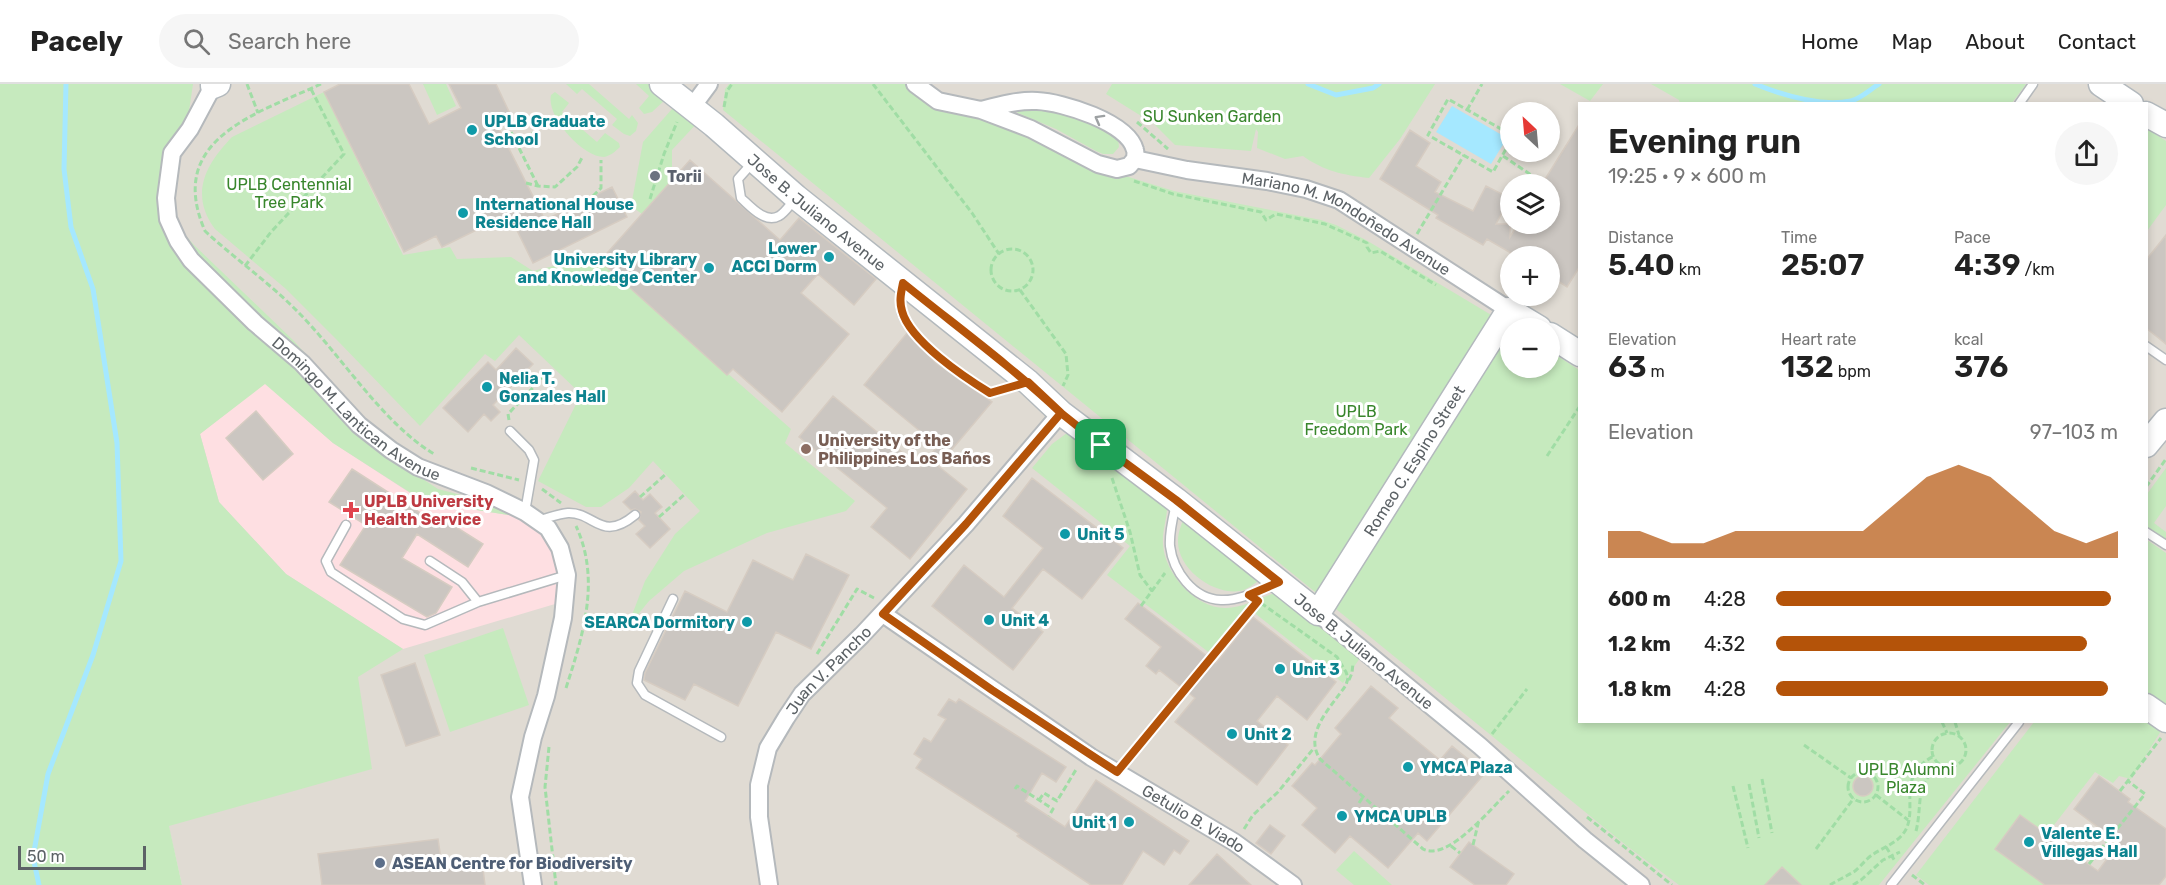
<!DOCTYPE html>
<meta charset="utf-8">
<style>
body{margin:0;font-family:Rubik,sans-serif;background:#f6f6f6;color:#222;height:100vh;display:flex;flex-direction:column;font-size:22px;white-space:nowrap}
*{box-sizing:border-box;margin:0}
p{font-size:20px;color:#767676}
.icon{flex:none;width:33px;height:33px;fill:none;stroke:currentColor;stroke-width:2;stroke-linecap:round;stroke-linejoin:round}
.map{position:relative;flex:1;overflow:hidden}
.details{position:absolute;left:1578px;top:18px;width:570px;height:621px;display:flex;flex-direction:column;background:#fff;border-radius:0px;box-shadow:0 3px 9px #0003}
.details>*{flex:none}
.needle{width:39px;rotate:334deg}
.controls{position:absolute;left:1500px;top:18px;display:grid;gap:12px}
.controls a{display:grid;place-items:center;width:60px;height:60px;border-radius:50%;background:#fff;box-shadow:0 3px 9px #0003;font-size:30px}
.scale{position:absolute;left:18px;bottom:15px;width:128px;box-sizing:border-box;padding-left:6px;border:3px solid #5c6266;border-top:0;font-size:16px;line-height:21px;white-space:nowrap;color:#5c6266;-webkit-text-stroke:4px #fff;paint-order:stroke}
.pin{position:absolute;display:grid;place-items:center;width:51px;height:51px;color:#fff;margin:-26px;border-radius:12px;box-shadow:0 3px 9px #0006}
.round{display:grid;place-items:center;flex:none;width:63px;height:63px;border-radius:32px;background:#f6f6f6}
.head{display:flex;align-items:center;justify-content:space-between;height:102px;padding:0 30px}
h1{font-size:33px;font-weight:600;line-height:45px}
.stats{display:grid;grid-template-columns:repeat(3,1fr);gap:9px;height:102px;padding:6px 30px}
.stats div{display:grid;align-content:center}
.stats b{font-size:30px;font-weight:600}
.stats small{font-size:16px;font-weight:400}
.stats p{font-size:16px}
.chart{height:168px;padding:12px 30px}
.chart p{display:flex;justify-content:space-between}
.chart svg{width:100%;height:108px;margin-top:6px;fill:#b45309;opacity:.7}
ul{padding:0 30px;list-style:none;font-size:20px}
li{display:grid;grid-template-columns:96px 72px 1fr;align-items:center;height:45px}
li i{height:15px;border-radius:8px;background:#b45309}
header{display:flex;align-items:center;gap:36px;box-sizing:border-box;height:84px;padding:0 30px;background:#fff;border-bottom:2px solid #e0e0e0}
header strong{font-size:28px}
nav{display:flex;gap:33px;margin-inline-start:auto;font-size:21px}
.search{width:420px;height:54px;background:#f6f6f6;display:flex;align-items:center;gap:15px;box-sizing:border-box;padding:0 21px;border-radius:33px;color:#767676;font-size:22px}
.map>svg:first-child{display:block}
</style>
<header>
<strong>Pacely</strong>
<div class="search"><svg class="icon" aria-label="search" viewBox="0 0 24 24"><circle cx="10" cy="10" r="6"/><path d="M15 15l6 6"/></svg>Search here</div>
<nav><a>Home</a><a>Map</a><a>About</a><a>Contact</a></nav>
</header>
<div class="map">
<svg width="2166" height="801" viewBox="0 0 2166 801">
<rect width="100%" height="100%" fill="#f0ebe4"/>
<path fill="#e0dbd3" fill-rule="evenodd" d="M0,0H2166V801H182ZM1580,20H2146V638H1580ZM1510,28H1550V68H1510ZM1510,100H1550V140H1510ZM1510,172H1550V212H1510ZM1510,244H1550V284H1510Z"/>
<path fill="#fedfe2" d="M265,299L333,359L424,418L522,433L548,450L563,488L555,520L403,565L286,490L219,418L200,350Z"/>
<path fill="#c6eabe" d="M0,0H193L188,34L171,100L174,138L194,161L294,257L345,315L388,372L438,405L507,423L522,433L425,418L333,359L265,300L200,350L219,418L286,490L403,565L358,593L372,685L169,742L182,801H0Z
M423,0H446L456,22L437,31Z
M566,0H589L629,35L632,31L638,39L636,47L630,52L624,50L612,41L617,35L582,5L577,10Z
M636,0H653L665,16L652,28L644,30L639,24L649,12Z
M729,0H913L995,31L1103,85L1174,107L1321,136L1336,141L1366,156L1513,244H1510V284H1550V267L1579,286L1580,638H2010L1879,801H1679L1627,762L723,26L725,5Z
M1112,0H1435L1400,55L1369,94C1343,91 1324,87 1303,72L1285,75L1257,64L1258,48L1256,45L1251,67L1175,61L1154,40L1106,10Z
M1560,0H1603L1590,17Z
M1651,0H2026L2012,19L1680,20L1679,16Z
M324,8L403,171L450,163L457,175L511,173L533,187L594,172L791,345L785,359L855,417L846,427L767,449L684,487L649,517L627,544L645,497L675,450L700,427L653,377L629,404L601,423H586L538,397L581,310L519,251L495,277L485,270L420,342L336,255L286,205L215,145C189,110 206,80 232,53Z
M555,8L569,19L562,28L597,58L605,49L619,59L620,63C616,67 610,72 604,73C582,73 546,32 551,11Z
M679,17L699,37L672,66V91L669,100L642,130L631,122L643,58Z
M1017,22C1058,28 1082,31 1118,55L1119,63L1113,70H1103L1096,67L1056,45L1018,29L1015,26Z
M2149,46L2166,57V121L2147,147L2146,48Z
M1067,349H1076L1167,419C1168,432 1162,446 1163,460C1164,489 1196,525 1226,524C1242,524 1260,514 1275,509L1360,574L1343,599L1252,527L1215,573L1107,491L1130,462L1032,384L1052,360Z
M2166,384V422L2154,439L2166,448V457L2147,444V410Z
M1184,433L1261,495C1255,499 1247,506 1240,507C1213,511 1177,485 1178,456C1178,448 1182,440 1184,433Z
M2147,456L2166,469V623L2147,609Z
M503,544L529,621L450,648L424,571Z
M2147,633L2161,643V647L2131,695L2119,692L2113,699L2095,688L2047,750L2020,731L2006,751L2045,801H1929L1916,791L2034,638H2146Z
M1354,767L1392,801H1354L1336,786Z"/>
<path fill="#a5e8ff" d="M1452,22L1507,54L1491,80L1436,48Z"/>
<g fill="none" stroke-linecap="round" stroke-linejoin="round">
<path stroke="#a5e8ff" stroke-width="5" d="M1308,0L1336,11L1373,4L1379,0
M1755,0C1782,11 1821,23 1851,17C1860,15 1871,5 1879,0
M39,801L33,773L48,690L93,571L121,477L117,359L93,205L71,143L64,85L66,0"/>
</g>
<path fill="#cbc6c1" stroke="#d6ccc2" stroke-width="1.5" d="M340,0H409L429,40L461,24L449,0H496L511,32L496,39L545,136L612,103L627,133L533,179L509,130L442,163L436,152L404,168L324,8Z
M1580,39V182L1567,203L1550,192V172H1516L1487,155L1483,161L1436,134L1438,131L1380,95L1410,46L1430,59L1416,82L1441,98L1435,108L1473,127L1486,102L1510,114L1496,140H1510V153L1518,140H1550V100H1542Z
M690,76L780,156L799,134L876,195L854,221L818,190L801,209L849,250L782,328L733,285L727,291L600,177Z
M2166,151V260L2146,244V176Z
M907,249L936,279L992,318L938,382L967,405L910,475L871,443L887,424L799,353L833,312L920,383L938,362L864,301Z
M516,264L533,280L493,321L500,328L491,337L484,330L468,348L443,324L488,278L496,286Z
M256,327L293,370L263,396L226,354Z
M352,385L433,437L437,431L483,460L468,483L417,450L402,474L452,503L436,529L427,533L340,481L366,441L329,418Z
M1032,394L1123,464L1082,515L1043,485L1012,524L1043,548L1013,586L932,522L964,481L1004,513L1043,464L1003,432Z
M635,407L643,416L650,410L662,423L655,429L670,445L650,464L636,450L645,442L639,436L641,428L635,425L631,426L623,418Z
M806,470L849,491L811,565L776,548L738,622L694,600L685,616L644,596L645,589L685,507L727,528L753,476L793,496Z
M1138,519L1216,579L1253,533L1336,598L1307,636L1277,612L1257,637L1288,661L1257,701L1175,638L1195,614L1159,586L1156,590L1146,582L1161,563L1125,535Z
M415,579L440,651L406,662L381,591Z
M1371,602L1398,624L1389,634L1440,676L1452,662L1485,689L1427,757L1418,749L1388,784L1350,752L1335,769L1302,741L1317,724L1292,702L1312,679L1315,681L1341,650L1335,644Z
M949,615L956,619L959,615L1066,683L1056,698L1042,689L1025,717L1065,743L1096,696L1189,757L1180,770L1174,766L1164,781L1143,767L1122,801H1091L1017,752L1019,750L916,684L922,675L914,670L924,654L931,658L946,635L938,631Z
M2099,692L2130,715L2128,718L2166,745V792L2159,801H2045L1995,765L2020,731L2098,787L2119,759L2074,725Z
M1853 702a10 10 0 1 1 20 0a10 10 0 1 1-20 0Z
M1270,741L1285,752L1271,770L1256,759Z
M438,755L442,782L482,777L485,801H322L318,770Z
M1469,758L1514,790L1506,801H1475L1450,783Z
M1217,770L1251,801H1189Z
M1782,783L1801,801H1765Z"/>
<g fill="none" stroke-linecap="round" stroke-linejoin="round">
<g stroke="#b5b9bc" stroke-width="11">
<path id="lane" d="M2019,20L2033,0
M754,77L738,95L741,114C750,122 765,140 779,132C785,129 791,119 796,114
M902,201C901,211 899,219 902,229C913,259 963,293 990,309L1022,300
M2146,262L2166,276
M510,347L529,366L534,376L525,428
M1176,420C1173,433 1169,448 1170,462C1173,487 1193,515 1221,516C1239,517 1258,507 1274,500
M539,436C548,434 558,430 568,429C595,428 601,459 635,431
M346,441L326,477L331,488L403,535L425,541L478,518L567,491
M2146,448L2166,461
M430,477L462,498L478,518
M673,515L639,587L637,599L645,611L721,653
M1891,801L2019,638"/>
</g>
<g stroke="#b5b9bc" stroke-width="20">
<g id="street">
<path d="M915,0L938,17L981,26L1031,45L1098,80L1117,85L1129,82L1135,75C1135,72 1136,69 1135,66C1128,38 1062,18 1037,17C1018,16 1000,21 981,26"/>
<path id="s1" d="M213,2L190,45L172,69L166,114L168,135L178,157L191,176L255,239L302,279L359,341L391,366L418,383L486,409L525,428L548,444L560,464L567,491L563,534L546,612L533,653L520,713L533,801"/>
<path d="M692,23L709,0"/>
<path id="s2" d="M1135,75L1187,86L1267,97L1306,105L1339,116L1509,226"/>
<path d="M1318,529L1480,662L1585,756L1641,801"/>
<path id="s3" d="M883,530L1091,673L1234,758L1293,801"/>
<path id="s4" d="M769,801L759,733V701L768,664L786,634L802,610L862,551L966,440L1061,329"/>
</g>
</g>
<g stroke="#b3b9bd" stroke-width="27">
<g id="secondary">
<path d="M213,0V2L218,0"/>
<path id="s5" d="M662,0L714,41L796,113L1028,298L1061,329L1176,416L1318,529L1509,226L1539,244"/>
<path d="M2101,0L2131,20"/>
<path d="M2146,30L2166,41"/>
<path d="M1550,251L1580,270"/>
<path d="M2146,361L2166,337"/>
<path d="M2146,622L2166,636"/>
</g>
</g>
<path stroke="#a0dda5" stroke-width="3" stroke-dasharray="6 3" stroke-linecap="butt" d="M247,0L258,29
M321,0C256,30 165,55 205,147C234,174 267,197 295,225C340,269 381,338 434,370
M873,0L972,129L999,170
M724,23L727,7L732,0
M1467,26L1482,0
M1137,38L1168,65
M1510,50L1448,15L1428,51L1493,88L1510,58
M503,52L511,48L538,102
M516,58L539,46
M1503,72L1543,99
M1134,97L1173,110L1261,128L1266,136L1276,130L1325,140L1367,159V163L1371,169L1380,167L1436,201
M526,99L538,102L555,103L577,83L583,72
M593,112L601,104V76
M650,115L664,70L677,38
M1417,150L1464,71
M991 186a21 21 0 1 1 42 0a21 21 0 1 1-42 0Z
M245,182L271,148L344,70L311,5
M1020,206L1066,270L1068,291L1063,302
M509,336L508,330L544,292
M1547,372L1580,322
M471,384L519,396
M1112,394L1130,448L1140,491L1152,507
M2146,403L2166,375
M542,405L561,419
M640,413L666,390
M659,433L685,410
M1261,519L1337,573L1346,588L1348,594L1346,601C1332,622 1303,649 1320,675L1423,765C1448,778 1491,724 1509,707
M1141,522L1165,489
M817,570L857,505L874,514
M1349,596L1352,589L1353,579
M566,604C583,551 601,496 576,442
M1942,638L1947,649
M1955,638L1959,651
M1932 666a17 17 0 1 1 34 0a17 17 0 1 1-34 0Z
M1492,650L1527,605
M1804,661L1851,694
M549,663L545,703L556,801
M1128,675L1254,523
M1848 703a15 15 0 1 1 30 0a15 15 0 1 1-30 0Z
M1762,695L1772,749
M1749,700L1759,754
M1733,702L1748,764
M1911,702L1922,704
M1015,705L1017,702L1053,725L1049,732
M2120,707L2161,654
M1876,711L1908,736
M1039,716L1044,709L1057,717L1077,684
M1359,719L1363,713
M1587,733L1672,801
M1244,745L1253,731L1278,708L1314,664
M1916,747C1923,721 1913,693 1945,682
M1473,761L1479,736
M1451,762L1460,769
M1886,763L1895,777
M1816,765L1854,714
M2089,780L2145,710L2128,697
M1912,791L1925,801
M1830,801C1838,796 1847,792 1855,787C1861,782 1866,775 1872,771C1882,764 1895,760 1903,750C1921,727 1893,693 1934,672
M1853,801L1861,796L1883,776L1900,768"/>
<use href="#lane" stroke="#fff" stroke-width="8"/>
<use href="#street" stroke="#fff" stroke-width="16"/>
<use href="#secondary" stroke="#fff" stroke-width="24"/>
</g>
<defs><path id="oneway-chevron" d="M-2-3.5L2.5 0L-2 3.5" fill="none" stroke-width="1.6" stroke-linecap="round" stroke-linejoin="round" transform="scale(1.5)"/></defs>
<use stroke="#9da1a3" href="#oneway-chevron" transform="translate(1099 35) rotate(-151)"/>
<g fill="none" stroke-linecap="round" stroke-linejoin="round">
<g stroke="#fff" stroke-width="12">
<path id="route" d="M1101,361L1061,329L1028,298L990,309C964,293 910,257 902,227C899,217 901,209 903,199C956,242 1011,282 1061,329L966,440L883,530L992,606L1117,688L1258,517L1249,511L1279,498L1176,416L1101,361"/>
</g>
<use href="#route" stroke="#b45309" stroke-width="8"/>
</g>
<g fill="#0f9aa8" stroke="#fff" stroke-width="2">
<circle cx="472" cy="46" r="6"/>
<circle cx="463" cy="129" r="6"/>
<circle cx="829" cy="173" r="6"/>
<circle cx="709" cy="184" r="6"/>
<circle cx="487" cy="303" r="6"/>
<circle cx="1065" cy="450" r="6"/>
<circle cx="989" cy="536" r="6"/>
<circle cx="747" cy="538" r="6"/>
<circle cx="1280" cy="585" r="6"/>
<circle cx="1232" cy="650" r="6"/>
<circle cx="1408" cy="683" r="6"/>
<circle cx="1342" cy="732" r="6"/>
<circle cx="1129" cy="738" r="6"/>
<circle cx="2029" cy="758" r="6"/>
</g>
<circle fill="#6b7280" stroke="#fff" stroke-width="2" cx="655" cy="92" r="6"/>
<circle fill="#8d6e63" stroke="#fff" stroke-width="2" cx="806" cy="365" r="6"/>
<path fill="#e0444e" stroke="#fff" stroke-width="2" d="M348 417h6v6h6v6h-6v6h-6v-6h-6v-6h6z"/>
<circle fill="#5c6f8a" stroke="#fff" stroke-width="2" cx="380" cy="779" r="6"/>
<g text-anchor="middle" stroke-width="6" stroke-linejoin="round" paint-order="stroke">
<g font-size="16" fill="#38862c" stroke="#fff">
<text x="1212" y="38">SU Sunken Garden</text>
<text x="289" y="106">UPLB Centennial<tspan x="289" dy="18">Tree Park</tspan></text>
<text x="1356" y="333">UPLB<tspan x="1356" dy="18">Freedom Park</tspan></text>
<text x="1906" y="691">UPLB Alumni<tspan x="1906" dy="18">Plaza</tspan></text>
</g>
<g font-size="16" font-weight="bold" fill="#0d838f" stroke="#fff" text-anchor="start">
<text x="484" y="43">UPLB Graduate<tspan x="484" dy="18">School</tspan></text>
<text x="475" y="126">International House<tspan x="475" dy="18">Residence Hall</tspan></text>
<text x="817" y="170" text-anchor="end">Lower<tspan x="817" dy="18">ACCI Dorm</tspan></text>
<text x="697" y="181" text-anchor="end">University Library<tspan x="697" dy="18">and Knowledge Center</tspan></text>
<text x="499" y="300">Nelia T.<tspan x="499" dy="18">Gonzales Hall</tspan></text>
<text x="1077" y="456">Unit 5</text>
<text x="1001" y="542">Unit 4</text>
<text x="735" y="544" text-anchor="end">SEARCA Dormitory</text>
<text x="1292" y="591">Unit 3</text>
<text x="1244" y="656">Unit 2</text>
<text x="1420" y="689">YMCA Plaza</text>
<text x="1354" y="738">YMCA UPLB</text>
<text x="1117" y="744" text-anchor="end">Unit 1</text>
<text x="2041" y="755">Valente E.<tspan x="2041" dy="18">Villegas Hall</tspan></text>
</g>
<g font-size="16" font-weight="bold" fill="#5b616d" stroke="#fff" text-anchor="start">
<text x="667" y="98">Torii</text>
</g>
<g font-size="16" fill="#5c6266" stroke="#fff">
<text dy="6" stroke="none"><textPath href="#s5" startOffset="201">Jose B. Juliano Avenue</textPath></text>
<text dy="6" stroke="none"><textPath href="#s2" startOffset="224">Mariano M. Mondoñedo Avenue</textPath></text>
<text dy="6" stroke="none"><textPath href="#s1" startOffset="416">Domingo M. Lantican Avenue</textPath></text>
<text dy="6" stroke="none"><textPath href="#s5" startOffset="1023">Romeo C. Espino Street</textPath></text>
<text transform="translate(1364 567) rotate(39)" y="6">Jose B. Juliano Avenue</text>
<text dy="6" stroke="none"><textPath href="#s4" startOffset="238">Juan V. Pancho</textPath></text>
<text dy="6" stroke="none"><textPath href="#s3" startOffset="372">Getulio B. Viado</textPath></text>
</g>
<g font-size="16" font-weight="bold" fill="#785e54" stroke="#fff" text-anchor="start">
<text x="818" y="362">University of the<tspan x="818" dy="18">Philippines Los Baños</tspan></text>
</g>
<g font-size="16" font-weight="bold" fill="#be3a42" stroke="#fff" text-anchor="start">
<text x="364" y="423">UPLB University<tspan x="364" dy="18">Health Service</tspan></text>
</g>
<g font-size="16" font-weight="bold" fill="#4e5e75" stroke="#fff" text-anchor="start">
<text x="392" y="785">ASEAN Centre for Biodiversity</text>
</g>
</g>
</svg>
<div class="controls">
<a><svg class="needle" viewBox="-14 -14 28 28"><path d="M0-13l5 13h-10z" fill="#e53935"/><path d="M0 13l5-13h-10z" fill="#767676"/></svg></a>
<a><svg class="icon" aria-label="layers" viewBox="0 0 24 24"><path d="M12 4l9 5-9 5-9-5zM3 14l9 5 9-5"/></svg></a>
<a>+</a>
<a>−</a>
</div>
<div class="scale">50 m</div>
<div class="pin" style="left:1101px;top:361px;background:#1e9e55"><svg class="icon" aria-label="arrive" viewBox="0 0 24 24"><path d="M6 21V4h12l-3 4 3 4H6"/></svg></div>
<section class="details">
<div class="head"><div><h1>Evening run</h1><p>19:25 · 9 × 600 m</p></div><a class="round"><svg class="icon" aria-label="share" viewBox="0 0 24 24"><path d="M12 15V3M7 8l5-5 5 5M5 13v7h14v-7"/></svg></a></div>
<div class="stats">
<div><p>Distance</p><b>5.40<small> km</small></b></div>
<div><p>Time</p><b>25:07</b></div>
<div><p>Pace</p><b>4:39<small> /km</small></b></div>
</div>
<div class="stats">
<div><p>Elevation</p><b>63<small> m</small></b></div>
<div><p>Heart rate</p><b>132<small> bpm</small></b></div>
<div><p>kcal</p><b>376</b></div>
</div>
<div class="chart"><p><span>Elevation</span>97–103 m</p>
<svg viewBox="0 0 160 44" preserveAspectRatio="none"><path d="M0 44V33L10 33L20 38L30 38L40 33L50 33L60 33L70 33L80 33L90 22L100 11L110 6L120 11L130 22L140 33L150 38L160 33V44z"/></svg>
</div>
<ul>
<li><b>600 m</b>4:28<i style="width:98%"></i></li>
<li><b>1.2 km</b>4:32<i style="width:91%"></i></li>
<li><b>1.8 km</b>4:28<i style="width:97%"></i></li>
</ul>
</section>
</div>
